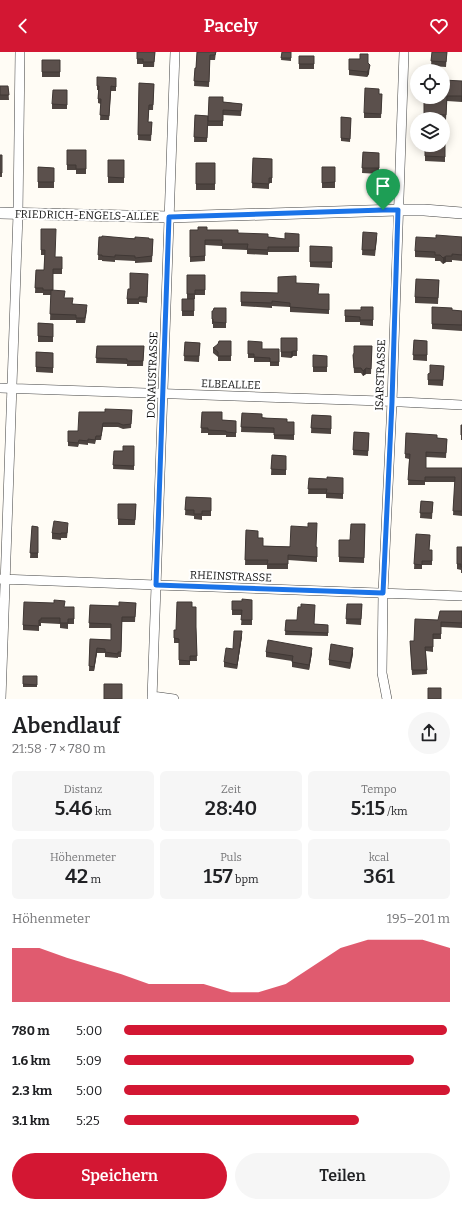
<!DOCTYPE html>
<html lang="de">
<meta charset="utf-8">
<style>
body{margin:0;font-family:Bitter,serif;background:#f6f6f6;color:#202124;height:100vh;display:flex;flex-direction:column;font-size:15px;white-space:nowrap}
*{box-sizing:border-box;margin:0}
p{font-size:13px;color:#757577}
.icon{flex:none;width:22px;height:22px;fill:none;stroke:currentColor;stroke-width:2;stroke-linecap:round;stroke-linejoin:round}
.map{position:relative;height:647px;overflow:hidden}
.drawer{display:flex;flex-direction:column;background:#fff;flex:1}
.drawer>*{flex:none}
.buttons{position:absolute;left:410px;top:12px;display:grid;gap:8px}
.buttons a{display:grid;place-items:center;width:40px;height:40px;border-radius:50%;background:#fff;box-shadow:0 2px 10px #0003;font-size:20px}
.pin{position:absolute;display:grid;place-items:center;width:34px;height:34px;color:#fff;margin:-41px -17px;border-radius:50% 50% 50% 0;rotate:-45deg;box-shadow:0 0 4px #0007}
.pin .icon{rotate:45deg}
.round{display:grid;place-items:center;flex:none;width:42px;height:42px;border-radius:21px;background:#f6f6f6}
.summary{display:flex;align-items:center;justify-content:space-between;height:68px;padding:0 12px}
h1{font-size:22px;font-weight:600;line-height:30px}
.metrics{display:grid;grid-template-columns:repeat(3,1fr);gap:6px;height:68px;padding:4px 12px}
.metrics div{display:grid;align-content:center;border-radius:6px;background:#f6f6f6;text-align:center}
.metrics b{font-size:20px;font-weight:600}
.metrics small{font-size:11px;font-weight:400}
.metrics p{font-size:11px}
.chart{height:112px;padding:8px 12px}
.chart p{display:flex;justify-content:space-between}
.chart svg{width:100%;height:72px;margin-top:4px;fill:#d31733;opacity:.7}
.primary-button{display:flex;gap:8px;margin-top:auto;padding:8px 12px}
.primary-button a{flex:1;height:46px;border-radius:24px;background:#d31733;color:#fff;font-size:16px;font-weight:600;line-height:46px;text-align:center}
.primary-button a+a{background:#f6f6f6;color:#202124}
ul{padding:0 12px;list-style:none;font-size:13px}
li{display:grid;grid-template-columns:64px 48px 1fr;align-items:center;height:30px}
li i{height:10px;border-radius:5px;background:#d31733}
header{display:flex;justify-content:space-between;align-items:center;height:52px;padding:0 12px;background:#d31733;color:#fff;font-size:18px;font-weight:600}
.map>svg:first-child{display:block}
</style>
<header><svg class="icon" aria-label="back" viewBox="0 0 24 24"><path d="M15 5l-7 7 7 7"/></svg>Pacely<svg class="icon" aria-label="heart" viewBox="0 0 24 24"><path d="M12 20l-8-8c-3-5 5-10 8-4 3-6 11-1 8 4z"/></svg></header>
<div class="map">
<svg width="462" height="647" viewBox="0 0 462 647">
<rect width="100%" height="100%" fill="#fffcf5"/>
<g fill="none" stroke-linecap="round" stroke-linejoin="round">
<g stroke="#444" stroke-width="10">
<path id="minor" d="M0,336L381,349L462,353
M1,527L156,533L462,544
M152,644L174,647
M1,647L18,162L20,0
M152,647L175,0
M387,647L382,621L383,541L392,350L404,0"/>
</g>
<g stroke="#444" stroke-width="12">
<path id="tertiary" d="M0,161L169,165L398,158H424L462,161"/>
</g>
<use href="#minor" stroke="#fff" stroke-width="9"/>
<use href="#tertiary" stroke="#fff" stroke-width="11"/>
</g>
<path fill="#4e4541" d="M155,0L154,15H143V12H137V7Z
M197,0H216L215,8H210L209,35L194,34L195,16H196Z
M282,0H291V9L281,8Z
M432,0H447L446,15L431,14Z
M299,4H314V17H299Z
M349,7L368,11L370,13L369,22L367,25L349,23Z
M42,8H60V25H42Z
M97,25L116,31V39H111L109,68H100L101,52L98,51V38H97Z
M462,29V54V50L447,49L446,68H443V67H424V46H430Z
M139,31L154,32L153,58H149L148,70H152L151,89L138,88Z
M0,34H8L9,48H0Z
M67,38V57H52V52Z
M379,42H382L381,66H364V61Z
M223,50L242,52L241,64L223,63V74H208V69Z
M195,63L208,64L207,90H194Z
M341,65L351,66L350,90L341,89Z
M445,90V110L425,109V93Z
M67,98H86V122H76V118H67Z
M363,100L379,101V122L362,121Z
M0,103H2V125H0Z
M253,106L272,107V131H269V137L252,136Z
M108,108H124V131H108Z
M196,111H215V138H196Z
M38,115L54,116V136H38Z
M322,115H335V136H322Z
M41,177L55,205H62V222H53V239L64,246L73,252L87,258L85,271H76V268H50L51,243H43V241H35L36,218H44L45,203H41Z
M190,178H207L285,187L299,182V200H268V203L247,202V198L222,197V194L205,193V209L190,210Z
M363,180L377,186L375,204L362,203Z
M99,185L153,187L152,210L135,211V209L115,208V210L102,209V208H98Z
M462,185V209L452,208V210H446L443,212L440,209H435V206L415,205V199L436,186Z
M310,194L332,195V216L310,215Z
M187,223H205V243H195V247H194V264H182V247H187Z
M148,228L147,251L139,250V252H127V247L130,237Z
M439,228L438,252L415,251V245Z
M296,231L318,242H329V262L290,260V255L272,254V256L241,254V240L278,241Z
M373,255V274L360,273V270H345V258H361Z
M432,255L452,258L462,259V279L432,277Z
M226,256V276H213V272H212V267Z
M38,271L53,272V290H38Z
M281,286H297V304H293L291,306L281,305Z
M414,288L427,289V309L413,308Z
M231,289V309H218V305L213,301V296Z
M185,290L200,291L199,310L184,309Z
M97,294H144L143,314H127V312L96,311Z
M372,294L371,322H366L363,324L361,321H354L353,303Z
M262,297H279V314H270V310H254V306H248V302Z
M36,300L53,301V321L36,320Z
M313,303L327,304V320H313Z
M444,314L443,334L428,333V322Z
M132,358L131,376L123,377L118,375H103L101,388H96L95,392L88,391V393L79,392L78,395L68,394V379H78L105,360Z
M202,360L222,368L236,369V385H226V383H208V381H201Z
M242,361L287,370H294V388L274,387V381L241,380Z
M312,363L331,364V382L311,381Z
M461,373H462V388H461Z
M354,380L369,381L368,404L353,403Z
M406,381L437,386L447,387L446,406L426,405V416H462V464L453,463L455,430H425V433H408L409,407L405,406Z
M134,394V418L113,417L114,399H123Z
M272,403L286,404V423H271Z
M309,426L327,427L343,426V447L326,446V442H308Z
M186,445L211,446V464H202V468L194,467V464L185,463Z
M421,449L433,450L432,467L420,466Z
M118,452H136L135,473H118Z
M365,472L364,511L339,510V488H350Z
M32,474L38,475V506H30Z
M68,476L67,486H61V488L52,487V481Z
M246,478L258,486L263,494L317,495V510L288,508V517H267V513H245Z
M416,482L430,488L429,498L432,503V513H422V517H414Z
M457,495H462V521H461V518L457,517Z
M252,548V573H241L242,563H232V549H242Z
M136,551L135,570H122L121,605H118V606L105,605V601H97L94,619H89L90,587L111,588V576H89L90,553L119,554Z
M347,552H362L361,573L346,572Z
M65,555H74V572H68V577L60,576V572L41,571V574H39V579L23,578V573Z
M192,555L196,575L197,609H190V613H179V591H174V586Z
M462,559V576L441,575V587H433V600L426,599L427,622L412,623L410,589H414L438,568Z
M286,568L314,572L328,573V584L285,583Z
M242,584L237,617L224,615V610Z
M266,600L312,601L309,618L292,615V609L266,605Z
M353,602L350,617L329,613V608Z
M23,624H37V635H23Z"/>
<path fill="#403835" d="M369,17V22L367,25V20Z
M446,204V210L443,212V206Z
M293,299V304L291,306V300Z
M366,316V322L363,324V319Z
M242,579V584L237,617V613Z
M97,596V601L94,619V615Z
M312,596V601L309,618V613Z
M353,596V602L350,617V611Z"/>
<path fill="#5b504c" stroke="#403835" d="M137,0H155L154,10H143V7H137Z
M197,0H216L215,3H210L209,30L194,29L195,16H196Z
M282,0H291V6H281Z
M432,0H447L446,10L431,9Z
M360,2H368V11L370,13L369,17L367,20L349,18V7H360Z
M299,4H314V12H299Z
M42,8H60V20H42Z
M97,25L116,26V35L111,34L109,64L100,63L101,47H98L99,34H97Z
M443,28L462,29V49V44H447L446,63L424,62V46L443,45Z
M139,31L154,32L153,53H149L148,70H152L151,83H138Z
M0,34H8L9,43H0Z
M365,36L379,37V42H382L381,62L364,61Z
M53,38H67V53L52,52Z
M209,45H223V50L242,52L241,59L223,58V69H208Z
M195,63L208,64L207,86L194,85Z
M341,65L351,66L350,87L341,86Z
M443,90H445V105L425,104V93H443Z
M67,98H86V117H76V113H67Z
M363,100L379,101V116H362Z
M0,103H2V121H0Z
M253,106L272,107V126H269V132L252,131Z
M108,108H124V126L108,125Z
M196,111H215V132H196Z
M38,115L54,116V130H38Z
M322,115H335V130L322,131Z
M198,175H207V178H238V181L268,182V185L285,187V181L299,182V195H268V198L247,197L248,192H222V188H205V204L190,205V178H198Z
M41,177H56L55,205H62V217H53V238H43V236H35L36,218H44L45,198H41Z
M363,180L377,181L375,198H362Z
M436,183L462,185V203L452,202V204H446L443,206L440,203H435V200L415,199L416,185L436,186Z
M102,184L135,187V185L149,186V187H153L152,204L135,206V204L115,203V205L102,204V203H98L99,185H102Z
M310,194L332,195V210H310Z
M130,221L148,222L147,245H139V247H127L128,237H130Z
M187,223H205V238H195V242H187Z
M296,224V231L319,232L318,242H329V258L290,255V251L272,249V251L241,250V240L278,241V225Z
M416,227L439,228L438,246L415,245Z
M51,238L65,239L64,246H73L72,252L87,253L85,266H76V263L50,262Z
M182,247H194V259H182Z
M361,255H373V268H360V265L345,264V258H361Z
M432,255L452,256V258L462,259V273L432,272Z
M214,256H226V271L213,270V267H212V259H213Z
M38,271L53,272V285L38,284Z
M281,286H297V299H293L291,300H281Z
M414,288L427,289V303H413Z
M219,289H231V304H218V300L213,296L218,292Z
M248,289L262,290V297H279V310H270V306L254,305V302H248Z
M185,290L200,291L199,304H184Z
M97,294H144L143,309H127V307L96,306Z
M354,294H372L371,317L366,316L363,319L361,316H354L353,303L354,301Z
M36,300L53,301V316L36,315Z
M313,303L327,304V315H313Z
M430,313L444,314L443,328H428V322L430,321Z
M105,357L132,358L131,372L123,373L118,371H103L101,384H96L95,388L88,387V389L79,388L78,391L68,390V379H78L79,360H105Z
M202,360H222V368L236,369V381L226,380V379L208,378V376H201Z
M242,361L262,362V366L287,367V370H294V383H274V376L241,375Z
M312,363L331,364V377L311,376Z
M461,373H462V383H461Z
M354,380L369,381L368,399L353,398Z
M406,381L437,383V386L447,387L446,401L426,400V416H462V459H453L455,425H425V429L408,428L410,402H405Z
M123,394H134V414L113,413L114,399H123Z
M272,403L286,404V418L271,417Z
M327,425L343,426V442L326,441L327,437H308L309,426L327,427Z
M186,445L211,446V459H202V462H194V458H185Z
M421,449L433,450L432,461H420Z
M118,452H136L135,468L118,467Z
M54,469L68,471L67,481H61V482L52,481Z
M308,471H317L316,495H317V505L288,503V512H267L268,508H245L246,478L258,479V486H263V494L290,495L291,474L308,475Z
M351,472H365L364,506L339,505V488H350Z
M32,474L38,475V501H30Z
M416,482L430,483L429,498H432V509H422V513L414,512Z
M457,495H462V515H461V512H457Z
M242,547L252,548V568H241L242,558H232V549H242Z
M54,548L65,549L64,555H74V567H68V571H60V566H41V568H39V574L23,573L24,550L54,551Z
M119,550L136,551L135,565H122L121,600H118V602L105,600V597L97,596L94,615L89,614L90,587L111,588V572L89,571L90,553L119,554Z
M177,550H192V555H196V575L197,604H190V609L179,608V587L174,586V578H176Z
M301,552L315,553L314,572L328,573V581L285,579L286,568H297L298,555H301Z
M347,552H362L361,567H346Z
M440,559H462V571L441,570V582H433V595H425L427,618H412L410,589H414L415,567L438,568Z
M234,579H242L237,613L224,610L226,596L233,597Z
M268,588L312,596L309,613L292,610L293,604L266,600Z
M331,592L353,596L350,611L329,608Z
M23,624H37V633L23,632Z
M104,632H122V647H104Z
M428,636H441V647H428Z"/>
<g fill="none" stroke-linecap="round" stroke-linejoin="round">
<g stroke="#fff" stroke-width="8">
<path id="route" d="M383,158H398L392,350L383,541L156,533L169,165Z"/>
</g>
<use href="#route" stroke="#1a73e8" stroke-width="5"/>
</g>
<g text-anchor="middle" stroke-width="4" stroke-linejoin="round" paint-order="stroke">
<g font-size="11" fill="#111" stroke="#fff">
<text transform="translate(87 163) rotate(1)" y="4">FRIEDRICH-ENGELS-ALLEE</text>
<text transform="translate(152 323) rotate(-88)" y="4">DONAUSTRASSE</text>
<text transform="translate(380 323) rotate(-88)" y="4">ISARSTRASSE</text>
<text transform="translate(231 332) rotate(2)" y="4">ELBEALLEE</text>
<text transform="translate(231 524) rotate(2)" y="4">RHEINSTRASSE</text>
</g>
</g>
</svg>
<div class="buttons">
<a><svg class="icon" aria-label="locate" viewBox="0 0 24 24"><circle cx="12" cy="12" r="6"/><path d="M12 2v4M12 18v4M2 12h4M18 12h4"/></svg></a>
<a><svg class="icon" aria-label="layers" viewBox="0 0 24 24"><path d="M12 4l9 5-9 5-9-5zM3 14l9 5 9-5"/></svg></a>
</div>
<div class="pin" style="left:383px;top:158px;background:#1e9e55"><svg class="icon" aria-label="arrive" viewBox="0 0 24 24"><path d="M6 21V4h12l-3 4 3 4H6"/></svg></div>
</div>
<section class="drawer">
<div class="summary"><div><h1>Abendlauf</h1><p>21:58 · 7 × 780 m</p></div><a class="round"><svg class="icon" aria-label="share" viewBox="0 0 24 24"><path d="M12 15V3M7 8l5-5 5 5M5 13v7h14v-7"/></svg></a></div>
<div class="metrics">
<div><p>Distanz</p><b>5.46<small> km</small></b></div>
<div><p>Zeit</p><b>28:40</b></div>
<div><p>Tempo</p><b>5:15<small> /km</small></b></div>
</div>
<div class="metrics">
<div><p>Höhenmeter</p><b>42<small> m</small></b></div>
<div><p>Puls</p><b>157<small> bpm</small></b></div>
<div><p>kcal</p><b>361</b></div>
</div>
<div class="chart"><p><span>Höhenmeter</span>195–201 m</p>
<svg viewBox="0 0 160 44" preserveAspectRatio="none"><path d="M0 44V11L10 11L20 17L30 22L40 27L50 33L60 33L70 33L80 38L90 38L100 33L110 22L120 11L130 6L140 6L150 6L160 11V44z"/></svg>
</div>
<ul>
<li><b>780 m</b>5:00<i style="width:99%"></i></li>
<li><b>1.6 km</b>5:09<i style="width:89%"></i></li>
<li><b>2.3 km</b>5:00<i style="width:100%"></i></li>
<li><b>3.1 km</b>5:25<i style="width:72%"></i></li>
</ul>
<div class="primary-button"><a>Speichern</a><a>Teilen</a></div>
</section>
